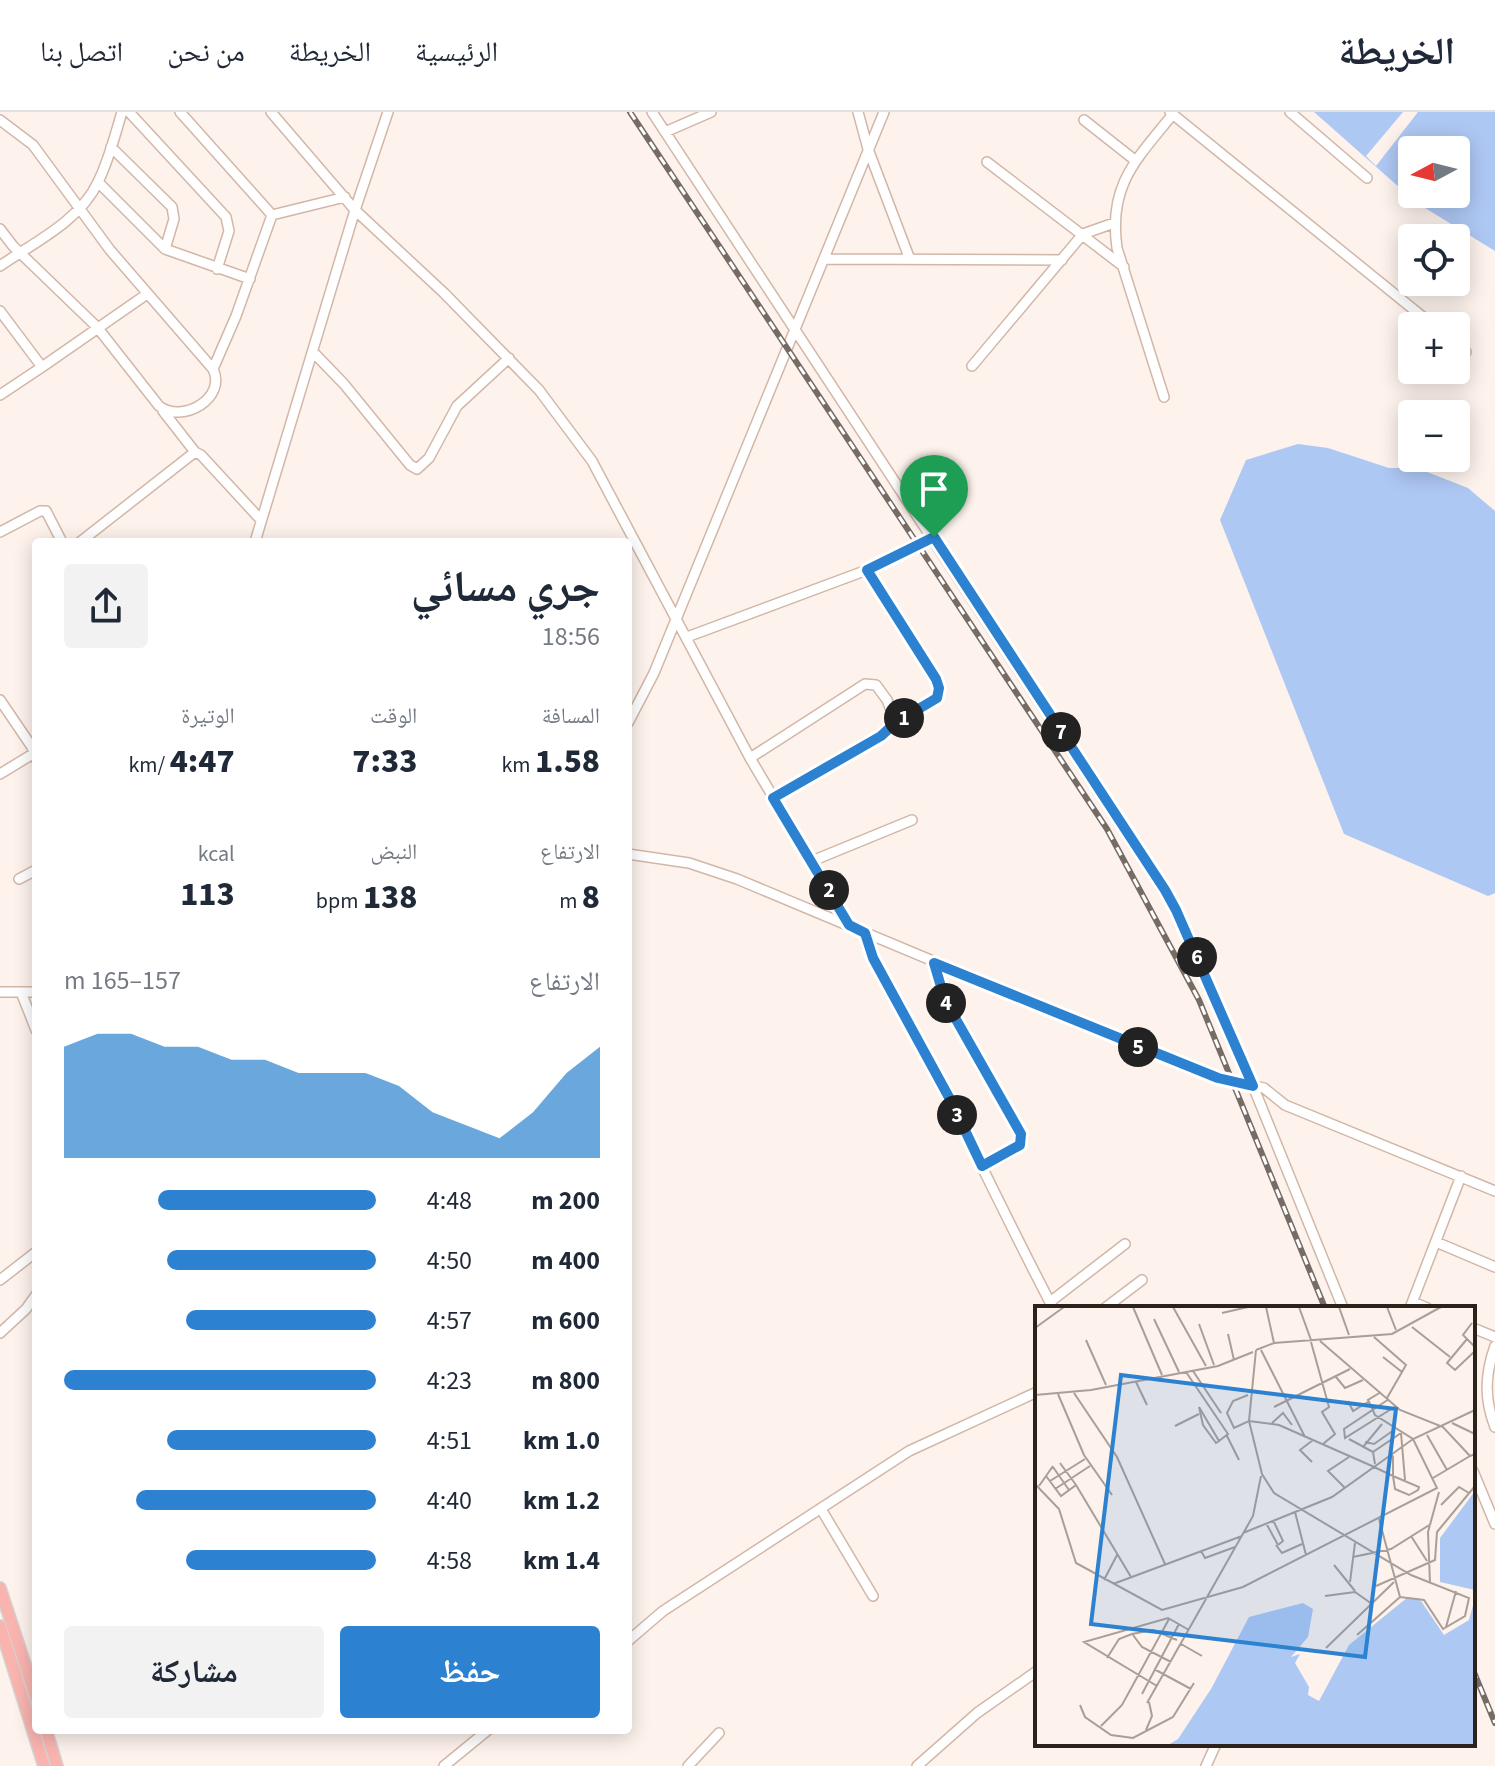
<!DOCTYPE html>
<html lang="ar">
<meta charset="utf-8">
<style>
body{margin:0;font-family:"Source Sans 3","Noto Naskh Arabic",sans-serif;background:#f2f2f3;color:#1f2937;direction:rtl;height:100vh;display:flex;flex-direction:column;font-size:30px;white-space:nowrap}
*{box-sizing:border-box;margin:0}
p{font-size:26px;color:#747a83}
.icon{flex:none;width:44px;height:44px;fill:none;stroke:currentColor;stroke-width:2;stroke-linecap:round;stroke-linejoin:round}
.map{position:relative;flex:1;overflow:hidden;direction:ltr}
.panel{position:absolute;left:32px;top:426px;width:600px;height:1196px;display:flex;flex-direction:column;background:#fff;border-radius:8px;box-shadow:0 4px 20px #0003;direction:rtl}
.panel>*{flex:none}
.needle{width:52px;rotate:263deg}
.buttons{position:absolute;left:1398px;top:24px;display:grid;gap:16px}
.buttons a{display:grid;place-items:center;width:72px;height:72px;border-radius:8px;background:#fff;box-shadow:0 4px 20px #0003;font-size:40px}
.pin{position:absolute;display:grid;place-items:center;width:68px;height:68px;color:#fff;margin:-82px -34px;border-radius:50% 50% 50% 0;rotate:-45deg;box-shadow:0 0 8px #0007}
.pin .icon{rotate:45deg}
.km{position:absolute;width:40px;height:40px;margin:-20px;border-radius:50%;background:#222;color:#fff;font-size:22px;line-height:40px;text-align:center}
.round{display:grid;place-items:center;flex:none;width:84px;height:84px;border-radius:8px;background:#f2f2f3}
.overview{display:flex;align-items:center;justify-content:space-between;height:136px;padding:0 32px}
h1{font-size:44px;font-weight:800;line-height:60px}
.stats{display:grid;grid-template-columns:repeat(3,1fr);gap:12px;height:136px;padding:8px 32px}
.stats div{display:grid;align-content:center}
.stats b{font-size:34px;font-weight:800}
.stats small{font-size:22px;font-weight:400}
.stats p{font-size:22px}
.chart{height:224px;padding:16px 32px}
.chart p{display:flex;justify-content:space-between}
.chart svg{width:100%;height:144px;margin-top:8px;fill:#2c82d0;opacity:.7}
.action{display:flex;gap:16px;margin-top:auto;padding:16px 32px}
.action a{flex:1;height:92px;border-radius:8px;background:#2c82d0;color:#fff;font-size:32px;font-weight:800;line-height:92px;text-align:center}
.action a+a{background:#f2f2f3;color:#1f2937}
ul{padding:0 32px;list-style:none;font-size:26px}
li{display:grid;grid-template-columns:128px 96px 1fr;align-items:center;height:60px}
li i{height:20px;border-radius:10px;background:#2c82d0}
header{display:flex;align-items:center;gap:48px;box-sizing:border-box;height:112px;padding:0 40px;background:#fff;border-bottom:2px solid #e0e1e3}
header strong{font-size:38px}
nav{display:flex;gap:44px;margin-inline-start:auto;font-size:28px}
.map>svg:first-child{display:block}
</style>
<header>
<strong>الخريطة</strong>
<nav><a>الرئيسية</a><a>الخريطة</a><a>من نحن</a><a>اتصل بنا</a></nav>
</header>
<div class="map">
<svg width="1495" height="1654" viewBox="0 0 1495 1654">
<rect width="100%" height="100%" fill="#fdf2ec"/>
<path fill="#aec8f4" fill-rule="evenodd" d="M1314,0H1495V139L1417,91ZM1412,38H1456V82H1412Z
M1298,332L1328,336L1389,356H1417L1468,376L1495,399V781L1488,784L1344,722L1220,408L1246,348Z"/>
<path fill="#fdf2ec" d="M1403,0H1418L1376,54L1366,44Z"/>
<g fill="none" stroke-linecap="round" stroke-linejoin="round">
<g stroke="#d2b7a8" stroke-width="12">
<path id="minor" d="M129,0L226,105L229,119L217,157
M180,0L272,103L345,85
M271,0L355,98L444,181L539,278L592,349L750,646L849,813
M652,0L1176,798L1253,974L1343,1196
M858,0L868,37L909,145
M1170,0L1434,214
M1290,0L1367,66
M0,8L33,33L110,138L213,257C227,286 183,312 159,294L97,215L13,134L0,117
M1084,8L1136,49
M665,20L711,0
M111,35L172,95L174,107L165,137
M987,50L1124,155
M98,70L165,137L250,167
M824,147L1062,148
M0,154C33,131 80,109 98,70C109,48 115,23 122,0
M0,199L42,255L0,283
M1456,232L1466,240
M314,241L344,272L410,353L417,357L429,346L457,294L509,246
M972,254L1083,122L1114,111
M42,255L147,182
M213,257L236,204L272,103
M1164,285L1117,136C1108,73 1136,48 1173,2
M163,299L195,340
M0,420L40,399H46L62,430
M80,430L195,340L201,343L261,408
M255,430L355,98L388,0
M867,458L939,572L937,586L895,611
M687,525L867,458L934,425
M0,588L32,635L36,647
M628,611L654,561L884,0
M750,646L865,572L876,573L887,588L895,608L892,616L773,686
M0,662L36,640
M628,742L689,751L737,767L1129,931L1218,966L1264,976L1285,993L1495,1079
M812,749L912,708
M19,767L36,758
M865,821L873,846C939,960 992,1080 1053,1196
M934,851L945,888L1021,1022C1021,1041 997,1047 982,1054
M0,880H36
M21,880L36,918
M1436,1130L1495,1155
M0,1168L36,1140
M1050,1190L1125,1132
M1413,1190L1427,1196
M1105,1196L1142,1168
M1410,1196L1461,1064
M1473,1216L1495,1225
M0,1221L26,1197L36,1183
M1495,1234C1485,1262 1484,1287 1495,1315
M1473,1359L1495,1412
M821,1397L873,1484
M628,1529L663,1499L909,1339L1037,1280
M444,1654L488,1618
M688,1654L719,1621
M917,1654L977,1601L1037,1559
M1206,1654L1216,1632"/>
</g>
<g stroke="#d5d3d2" stroke-width="14">
<path id="major" d="M0,1476L36,1586
M0,1514L44,1654
M46,1618L57,1654"/>
</g>
<use href="#minor" stroke="#fff" stroke-width="9"/>
<use href="#major" stroke="#f9b4b0" stroke-width="11"/>
<g stroke="#766c66" stroke-width="6">
<path id="rail" d="M630,0L1107,717L1199,888L1325,1196
M1473,1558L1495,1611"/>
</g>
<use href="#rail" stroke="#fff" stroke-width="3" stroke-dasharray="9" stroke-linecap="butt"/>
</g>
<g fill="none" stroke-linecap="round" stroke-linejoin="round">
<g stroke="#fff" stroke-width="16">
<path id="route" d="M934,425L1165,778L1176,798L1253,974L1218,966L934,851L945,888L1021,1022L1020,1033L982,1054L951,989L873,846L865,821L849,813L773,686L881,624L895,611L937,586L939,576L936,567L867,458Z"/>
</g>
<use href="#route" stroke="#2c82d0" stroke-width="10"/>
</g>
<g transform="translate(1035 1194)">
<rect width="440" height="440" fill="#fdf2ec"/>
<path d="M440,185V284L405,276V232ZM373,291L386,295L409,329L434,314L440,292V439H133L143,433L176,383L214,311L268,297L278,303L273,331L256,351L265,348L260,357L274,381L273,389L284,395L314,339Z" fill="#aec8f4"/>
<path fill="none" stroke="#a99f99" stroke-width="2" d="M98,1L127,69M138,1L171,60M231,1L239,37M264,1L276,34M304,1L314,29M352,1L361,24M187,7L213,1M119,13L144,66M437,17L428,29L440,41M164,18L179,59M377,21L415,51M0,22L29,1M193,28L199,54M339,31L371,59L367,66L348,51M432,33L412,57L420,64L440,45M51,34L71,79M285,35L365,104L408,121L435,150L440,148M276,36L294,101L287,106L300,128L288,138M221,44L214,115L227,168L239,187L376,269L434,292L430,310L408,323L389,294L365,291L322,329M221,44L239,37L357,28L406,1M226,44L270,131M158,65L186,107M151,66L193,128L184,135M301,71L310,82L328,74M101,76L112,99M39,87L82,151L130,258M23,88L49,149L77,189M0,89L56,84L183,60L218,46M213,89L198,95L192,107L199,122L214,115L244,119L337,160L358,170L384,181L383,184L374,189L360,183L358,170V151L356,147M352,92L367,66M354,93L309,123L310,132L361,100M313,95L318,105L333,96M164,101L184,135L181,137L168,119ZM239,101L315,63M237,117L248,107L257,119M417,117L440,128M140,120L164,108M392,129L412,164M192,130L204,154M314,133L338,146M330,136L339,138L359,124M328,141L347,118M277,156L265,144L278,134M340,158L338,146L366,127L370,174M18,161L34,184M11,170L26,190L41,179L25,157M398,172L435,150M15,175L50,153M0,178L24,203L41,257L127,304L208,281L402,182L378,133L340,109L333,94L346,86M41,179L96,271M4,180L18,160M310,182L293,165L314,151M20,183L55,160M406,199L424,181L434,187M260,206L271,249M344,213L365,291M238,214L248,235L243,239M231,217L243,239M208,227L297,191L378,133L440,104M376,230L392,255M241,239L247,247L267,238M166,245L170,252L200,241M318,251L356,243L396,218M299,259L320,285M69,274L82,249M315,276L320,237M395,277L393,226L404,186M78,278L207,230M341,280L400,254L402,226L440,180M290,290L320,286L337,298M411,321L421,285M98,329L107,341L136,356M146,338L167,350M291,342L359,276M72,352L84,333L97,328L118,324L142,334M119,363L156,383M122,380L49,336L133,312L154,324M107,388L144,318M112,397L218,210L226,170M45,399L50,411L76,429L98,432L138,411L159,377M66,420L87,399L134,313M111,424L117,410L114,396"/>
<path fill="#2c82d0" fill-opacity="0.15" stroke="#2c82d0" stroke-width="4" d="M86,69L361,103L330,351L56,318Z"/>
<rect width="440" height="440" fill="none" stroke="#2c221c" stroke-width="4"/>
</g>
</svg>
<div class="buttons">
<a><svg class="needle" viewBox="-14 -14 28 28"><path d="M0-13l5 13h-10z" fill="#e53935"/><path d="M0 13l5-13h-10z" fill="#747a83"/></svg></a>
<a><svg class="icon" aria-label="locate" viewBox="0 0 24 24"><circle cx="12" cy="12" r="6"/><path d="M12 2v4M12 18v4M2 12h4M18 12h4"/></svg></a>
<a>+</a>
<a>−</a>
</div>
<div class="pin" style="left:934px;top:425px;background:#1e9e55"><svg class="icon" aria-label="arrive" viewBox="0 0 24 24"><path d="M6 21V4h12l-3 4 3 4H6"/></svg></div>
<b class="km" style="left:904px;top:606px">1</b>
<b class="km" style="left:829px;top:778px">2</b>
<b class="km" style="left:957px;top:1003px">3</b>
<b class="km" style="left:946px;top:891px">4</b>
<b class="km" style="left:1138px;top:935px">5</b>
<b class="km" style="left:1197px;top:845px">6</b>
<b class="km" style="left:1061px;top:620px">7</b>
<section class="panel">
<div class="overview"><div><h1>جري مسائي</h1><p>18:56</p></div><a class="round"><svg class="icon" aria-label="share" viewBox="0 0 24 24"><path d="M12 15V3M7 8l5-5 5 5M5 13v7h14v-7"/></svg></a></div>
<div class="stats">
<div><p>المسافة</p><b>1.58<small> km</small></b></div>
<div><p>الوقت</p><b>7:33</b></div>
<div><p>الوتيرة</p><b>4:47<small> /km</small></b></div>
</div>
<div class="stats">
<div><p>الارتفاع</p><b>8<small> m</small></b></div>
<div><p>النبض</p><b>138<small> bpm</small></b></div>
<div><p>kcal</p><b>113</b></div>
</div>
<div class="chart"><p><span>الارتفاع</span>157–165 m</p>
<svg viewBox="0 0 160 44" preserveAspectRatio="none"><path d="M0 44V10L10 6L20 6L30 10L40 10L50 14L60 14L70 18L80 18L90 18L100 22L110 30L120 34L130 38L140 30L150 18L160 10V44z"/></svg>
</div>
<ul>
<li><b>200 m</b>4:48<i style="width:70%"></i></li>
<li><b>400 m</b>4:50<i style="width:67%"></i></li>
<li><b>600 m</b>4:57<i style="width:61%"></i></li>
<li><b>800 m</b>4:23<i style="width:100%"></i></li>
<li><b>1.0 km</b>4:51<i style="width:67%"></i></li>
<li><b>1.2 km</b>4:40<i style="width:77%"></i></li>
<li><b>1.4 km</b>4:58<i style="width:61%"></i></li>
</ul>
<div class="action"><a>حفظ</a><a>مشاركة</a></div>
</section>
</div>
